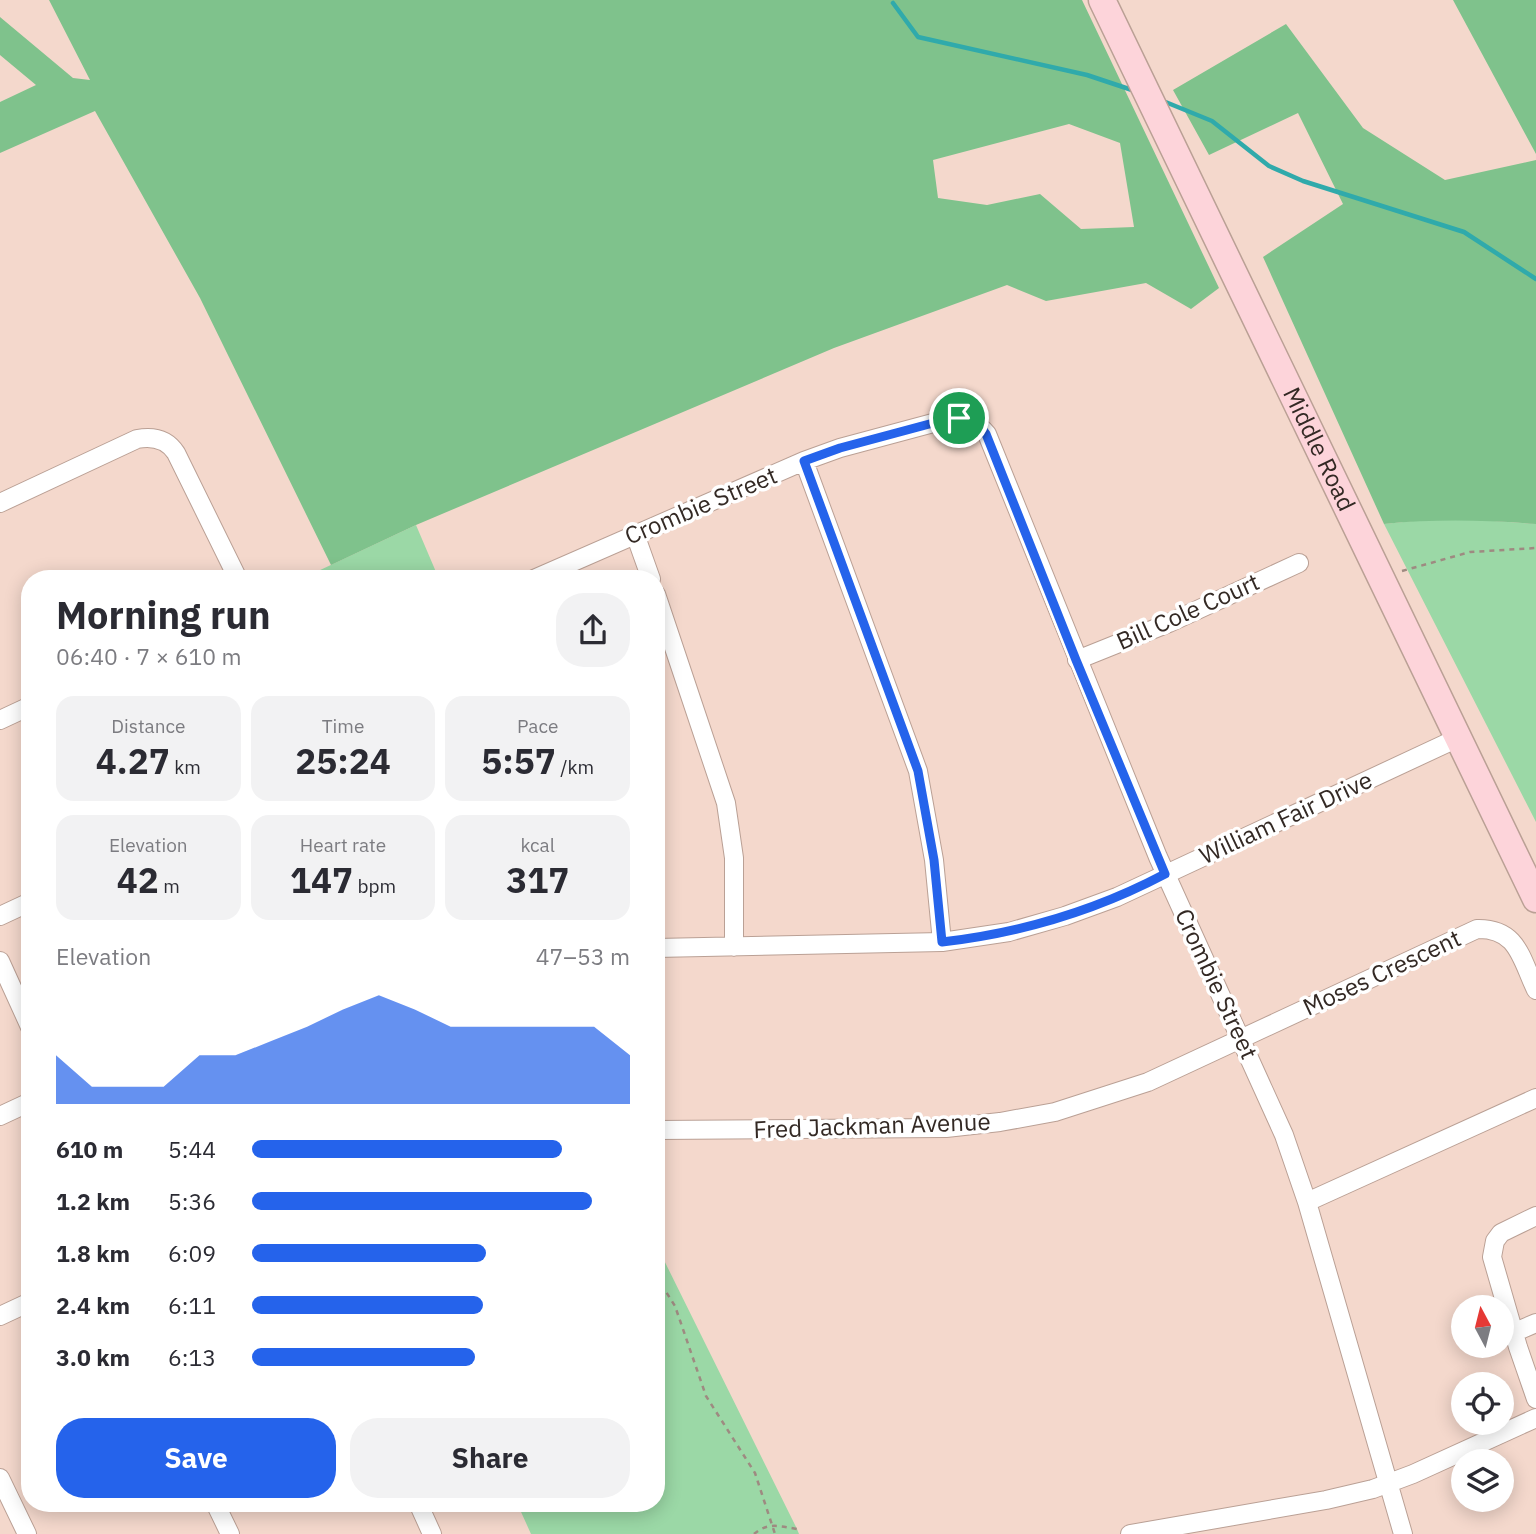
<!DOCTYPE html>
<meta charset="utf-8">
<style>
body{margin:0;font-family:"IBM Plex Sans",sans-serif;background:#f2f2f3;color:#2b2b33;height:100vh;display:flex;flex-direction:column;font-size:26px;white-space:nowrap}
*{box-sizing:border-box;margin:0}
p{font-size:23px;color:#7c7c81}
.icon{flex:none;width:38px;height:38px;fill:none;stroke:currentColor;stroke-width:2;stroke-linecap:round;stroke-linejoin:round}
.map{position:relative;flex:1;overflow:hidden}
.sheet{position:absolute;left:21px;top:570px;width:644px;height:942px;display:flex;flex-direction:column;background:#fff;border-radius:28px;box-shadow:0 4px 18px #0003}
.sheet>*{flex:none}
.needle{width:46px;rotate:353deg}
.tools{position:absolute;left:1451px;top:1295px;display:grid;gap:14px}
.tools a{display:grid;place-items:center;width:63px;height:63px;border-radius:50%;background:#fff;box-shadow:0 4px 18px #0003;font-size:35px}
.pin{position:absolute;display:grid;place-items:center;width:60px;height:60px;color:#fff;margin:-30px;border:4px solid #fff;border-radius:50%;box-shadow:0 2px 7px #0007}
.round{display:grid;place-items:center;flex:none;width:74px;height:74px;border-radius:28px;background:#f2f2f3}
.summary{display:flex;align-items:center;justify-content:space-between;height:119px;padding:0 35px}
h1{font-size:38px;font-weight:700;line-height:52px}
.stats{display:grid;grid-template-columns:repeat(3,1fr);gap:10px;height:119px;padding:7px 35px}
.stats div{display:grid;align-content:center;border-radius:18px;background:#f2f2f3;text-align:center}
.stats b{font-size:35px;font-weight:700}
.stats small{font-size:19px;font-weight:400}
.stats p{font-size:19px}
.chart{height:196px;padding:14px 35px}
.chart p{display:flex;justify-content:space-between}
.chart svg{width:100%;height:126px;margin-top:7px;fill:#2563eb;opacity:.7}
.cta{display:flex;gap:14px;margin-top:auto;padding:14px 35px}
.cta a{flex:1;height:80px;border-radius:28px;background:#2563eb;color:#fff;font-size:28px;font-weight:700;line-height:80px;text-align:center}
.cta a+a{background:#f2f2f3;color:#2b2b33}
ul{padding:0 35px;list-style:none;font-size:23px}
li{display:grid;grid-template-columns:112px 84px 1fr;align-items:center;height:52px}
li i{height:18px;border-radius:9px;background:#2563eb}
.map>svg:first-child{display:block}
</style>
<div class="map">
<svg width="1536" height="1534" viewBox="0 0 1536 1534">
<rect width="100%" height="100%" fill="#f4d8cc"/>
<path fill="#9bd8a6" d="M1465,519L1536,524V822L1384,524L1423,520Z
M416,525L439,579H301Z
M656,1244L797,1529L799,1534H531L517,1503H656Z"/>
<path fill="#7fc28c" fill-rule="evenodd" d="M49,0H1082L1219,288L1191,309L1146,283L1046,301L1007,285L834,348L416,525L331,565L200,298L95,111L0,153V102L36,85L0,55V17L73,78L90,80ZM1069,124L1120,143L1134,227L1081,229L1040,194L987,205L938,198L933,160Z
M1453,0H1536V154Z
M1286,24L1363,128L1445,180L1536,160V524C1484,520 1435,519 1384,524L1263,257L1343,204L1298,113L1209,155L1173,90Z"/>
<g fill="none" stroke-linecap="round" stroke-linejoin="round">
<path stroke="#30aaab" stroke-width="4.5" d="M893,3L918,37L1087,75L1135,91
M1163,101L1212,121L1269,166L1303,181L1464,232L1536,279"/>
<g stroke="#baa095" stroke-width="20">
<path id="street" d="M804,461L918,771L934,860L942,942
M0,503L137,439C153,436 167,439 176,453L238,579
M635,534L651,579
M534,579L804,461L840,448L948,419C964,417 976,421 987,434L1158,857L1284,1135L1307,1202L1403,1534
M656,594L726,803L734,858V947
M1077,660L1169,623L1299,563
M0,720L30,706
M0,916L30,902
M656,948L942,942L1009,932L1065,916L1117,897L1460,737
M0,961L30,1027
M0,1116L30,1102
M656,1130L946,1128L1000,1122L1055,1112L1148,1082L1477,929C1518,928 1521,959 1536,990
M1307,1202L1536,1098
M1536,1216L1501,1233L1495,1241L1492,1257L1518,1347L1536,1399
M0,1316L30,1302
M1515,1332L1536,1323
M0,1478L27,1534
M215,1503L230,1534
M418,1503L432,1534
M1130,1534L1326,1500L1373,1489L1413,1474L1536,1418"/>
</g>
<g stroke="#baa095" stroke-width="29">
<g id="secondary">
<path id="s1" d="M1102,0L1536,899"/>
</g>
</g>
<path stroke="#9e8a81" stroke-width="2.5" stroke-dasharray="5 5" stroke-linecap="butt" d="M1402,571L1470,552L1536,548
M656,1276L675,1306L706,1396L755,1473L775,1534
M754,1534C768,1522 779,1526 797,1529"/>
<use href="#street" stroke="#fff" stroke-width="18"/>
<use href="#secondary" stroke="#fdd4da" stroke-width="26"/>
</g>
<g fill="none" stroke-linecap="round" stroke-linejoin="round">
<g stroke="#fff" stroke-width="14">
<path id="route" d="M959,418L980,426L986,434L1076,660L1165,874C1095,911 1020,933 942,942L934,860L918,771L804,461L840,448L948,419Z"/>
</g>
<use href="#route" stroke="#2563eb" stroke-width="9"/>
</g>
<g text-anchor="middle" stroke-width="7" stroke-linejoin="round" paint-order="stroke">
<g font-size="24" fill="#332924" stroke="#fff">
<text dy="8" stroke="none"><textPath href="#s1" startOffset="499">Middle Road</textPath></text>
<text transform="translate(701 506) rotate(-23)" y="8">Crombie Street</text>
<text transform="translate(1188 612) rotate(-24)" y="8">Bill Cole Court</text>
<text transform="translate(1286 818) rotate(-25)" y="8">William Fair Drive</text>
<text transform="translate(1382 973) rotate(-25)" y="8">Moses Crescent</text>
<text transform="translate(1216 984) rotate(65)" y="8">Crombie Street</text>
<text transform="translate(872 1126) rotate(-2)" y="8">Fred Jackman Avenue</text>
</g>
</g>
</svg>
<div class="tools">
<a><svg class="needle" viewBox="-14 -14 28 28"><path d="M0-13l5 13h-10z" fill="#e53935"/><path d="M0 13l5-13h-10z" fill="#7c7c81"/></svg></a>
<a><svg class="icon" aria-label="locate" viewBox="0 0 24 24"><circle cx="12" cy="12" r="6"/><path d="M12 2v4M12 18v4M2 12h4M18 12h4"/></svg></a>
<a><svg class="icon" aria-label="layers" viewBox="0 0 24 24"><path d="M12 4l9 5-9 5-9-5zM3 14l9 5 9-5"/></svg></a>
</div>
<div class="pin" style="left:959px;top:418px;background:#1e9e55"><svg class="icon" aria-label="arrive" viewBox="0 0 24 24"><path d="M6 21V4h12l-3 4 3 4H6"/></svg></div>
<section class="sheet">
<div class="summary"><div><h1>Morning run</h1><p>06:40 · 7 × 610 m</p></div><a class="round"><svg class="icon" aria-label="share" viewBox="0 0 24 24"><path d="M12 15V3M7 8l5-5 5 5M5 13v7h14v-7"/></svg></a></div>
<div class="stats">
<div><p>Distance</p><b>4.27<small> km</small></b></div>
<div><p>Time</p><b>25:24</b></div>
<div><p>Pace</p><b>5:57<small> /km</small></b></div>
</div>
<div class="stats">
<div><p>Elevation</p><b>42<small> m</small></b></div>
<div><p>Heart rate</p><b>147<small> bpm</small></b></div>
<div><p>kcal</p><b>317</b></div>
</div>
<div class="chart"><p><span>Elevation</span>47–53 m</p>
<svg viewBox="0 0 160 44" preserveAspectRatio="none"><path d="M0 44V27L10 38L20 38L30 38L40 27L50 27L60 22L70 17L80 11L90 6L100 11L110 17L120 17L130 17L140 17L150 17L160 27V44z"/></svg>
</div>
<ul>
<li><b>610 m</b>5:44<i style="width:82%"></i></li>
<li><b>1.2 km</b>5:36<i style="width:90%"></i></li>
<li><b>1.8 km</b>6:09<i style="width:62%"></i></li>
<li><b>2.4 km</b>6:11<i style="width:61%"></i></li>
<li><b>3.0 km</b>6:13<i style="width:59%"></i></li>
</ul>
<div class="cta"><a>Save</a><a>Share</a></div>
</section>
</div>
